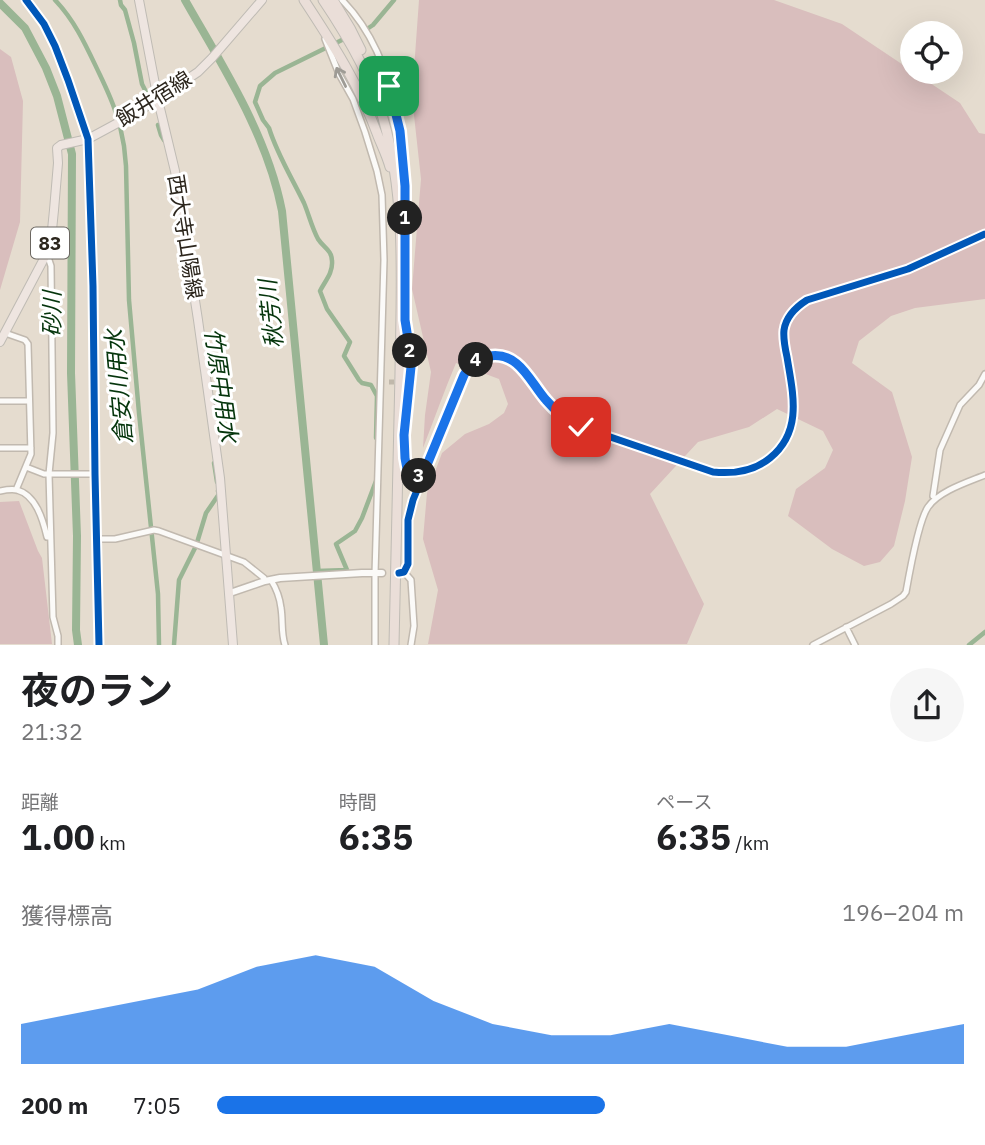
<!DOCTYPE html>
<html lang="ja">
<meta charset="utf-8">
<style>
body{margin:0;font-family:"IBM Plex Sans","Noto Sans JP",sans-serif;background:#f6f6f6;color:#202124;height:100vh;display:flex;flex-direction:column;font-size:26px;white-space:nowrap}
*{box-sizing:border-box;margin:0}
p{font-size:23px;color:#757577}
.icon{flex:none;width:38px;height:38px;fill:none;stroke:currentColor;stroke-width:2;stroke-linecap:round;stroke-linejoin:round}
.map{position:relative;height:645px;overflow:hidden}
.side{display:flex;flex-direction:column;background:#fff;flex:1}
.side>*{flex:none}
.fabs{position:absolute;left:900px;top:21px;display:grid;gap:14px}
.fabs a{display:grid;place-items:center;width:63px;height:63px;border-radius:50%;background:#fff;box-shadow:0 7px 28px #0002;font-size:35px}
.pin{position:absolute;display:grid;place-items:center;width:60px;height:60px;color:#fff;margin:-30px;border-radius:14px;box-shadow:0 4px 10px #0006}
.km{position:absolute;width:35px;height:35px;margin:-18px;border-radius:50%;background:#222;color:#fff;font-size:19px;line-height:35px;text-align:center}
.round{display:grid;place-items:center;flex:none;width:74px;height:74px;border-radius:37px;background:#f6f6f6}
.head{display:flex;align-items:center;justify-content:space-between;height:119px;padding:0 21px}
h1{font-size:38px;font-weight:700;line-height:52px}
.figures{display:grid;grid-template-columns:repeat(3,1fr);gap:10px;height:119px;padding:7px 21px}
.figures div{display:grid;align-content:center}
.figures b{font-size:35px;font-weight:700}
.figures small{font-size:19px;font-weight:400}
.figures p{font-size:19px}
.chart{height:196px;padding:14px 21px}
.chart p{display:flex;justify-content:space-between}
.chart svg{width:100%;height:126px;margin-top:7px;fill:#1a73e8;opacity:.7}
ul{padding:0 21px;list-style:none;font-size:23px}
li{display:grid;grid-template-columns:112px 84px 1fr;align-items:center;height:52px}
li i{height:18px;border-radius:9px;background:#1a73e8}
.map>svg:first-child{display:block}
</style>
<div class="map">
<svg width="985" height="645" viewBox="0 0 985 645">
<rect width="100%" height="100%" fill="#e5dccf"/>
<path fill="#d9bebd" d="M419,0H774L842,24L960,103L979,133L985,134V299L915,308L891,316L859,341L852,363L892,392L912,457L905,501L894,546L880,562L864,566L832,549L788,516L796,489L825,468L833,450L823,431L777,409L749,427L698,442L650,494L704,604L687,644H428L438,590L423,539L427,493L442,453L465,434L489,424L504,413L508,404L499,379L456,363C444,391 434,420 423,448L425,415L431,372L412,289L421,179L412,97Z
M0,49L11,57L23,101L20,222L0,290Z
M19,501L38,551L42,558L52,644H0V502Z"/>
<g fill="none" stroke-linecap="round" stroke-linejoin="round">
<path stroke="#9ab594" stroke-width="4.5" d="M55,0C76,22 87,48 100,75C107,90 114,104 118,120
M120,0L121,5L125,10L134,43L142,84L150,100
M367,29L373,25L394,0
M346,38L275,73L260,86L255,102L263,120L269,128C277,154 292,178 304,203C309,215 312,228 318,239C323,247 332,250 332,261C333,273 325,281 320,291L327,309L350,342L344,356L359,380L362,383L371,385L377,396L376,438
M158,125L161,135L164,140
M120,126L124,146L126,166L129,300L139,413L158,594L159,645
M214,463L217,482
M317,571L347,570L336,544L355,531L362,518L376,481
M174,645L179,580L196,546L206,513L219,494L218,491
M969,645L985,632"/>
<path stroke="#9ab594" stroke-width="8" d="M185,0C223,67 267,134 282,211L324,645
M0,3L25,28L46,68L57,96L72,154L71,373L77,536L76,630L78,645"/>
<path stroke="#c0b8ab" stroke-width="5" stroke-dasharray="5 2.5" stroke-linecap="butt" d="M360,97L383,88
M389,382H400"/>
<path stroke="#c0b8ab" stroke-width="6" stroke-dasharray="6 3" stroke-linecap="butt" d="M581,427L638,447"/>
<g stroke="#c1b9af" stroke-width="8">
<path id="minor" d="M26,0L44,24L55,46L68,80L88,139L93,286L95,474L99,645
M342,0C409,68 405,182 406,271
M325,39L339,74L353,99L365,132L377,171L382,195L384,260L375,574V645
M45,258L49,260L51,266L53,433L49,474L53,617L58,636V645
M406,284L405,320L411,367L404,435L405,458L407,469L412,474L422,477
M5,333L25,340L28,344L31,454L16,490
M0,401H29
M0,448H31
M26,467L44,474H95
M0,491C5,490 12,489 17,490C36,495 43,520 47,537
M933,496L940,450L960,405L979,385L985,374
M97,539H115L154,530L159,531L244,562L264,578L265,581
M404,572L411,580L414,626L411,645
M271,580C276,588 280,599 281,608C283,620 281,633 285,645
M846,627L855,645
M813,645L891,604L903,596L906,592C909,575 919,520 928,507C939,491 968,482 985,475"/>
</g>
<g stroke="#c1b9af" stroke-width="9">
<path id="tertiary" d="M638,447L713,472C733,474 753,472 770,458C803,431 793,394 787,357C785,348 783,339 784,330C786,316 796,307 807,300L908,269L985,234
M399,573L404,572L408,564V520L413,500L464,375C470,365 477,358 489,356C519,351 530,382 546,400C556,412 567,420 581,427
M230,593L265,581L280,578L362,573H382"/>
</g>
<g stroke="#bfbbb4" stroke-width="10">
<path id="primary" d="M139,0L158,100L175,171L198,320L220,478L233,645
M0,342L47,253L51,240L54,210L58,163L57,148L61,145L88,139L138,112L198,72L212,58L262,0"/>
</g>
<g stroke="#bfbbb4" stroke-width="11">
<path id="trunk" d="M304,0C333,44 360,86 378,136C382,146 387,156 390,167
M323,0C348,37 371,76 383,118C407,201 401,288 400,373C398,463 396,554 394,645
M333,0L350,28L361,50"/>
</g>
<use href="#minor" stroke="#fbfaf8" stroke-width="5"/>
<use href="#tertiary" stroke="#fbfaf8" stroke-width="6"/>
<use href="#primary" stroke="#eee5e0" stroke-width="8"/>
<use href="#trunk" stroke="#eaded8" stroke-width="9"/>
<g stroke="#fff" stroke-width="11">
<path id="cycleway" d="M26,0L44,24L55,46L68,80L88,139L93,286L95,474L99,645
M399,573L404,572L408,564V520L413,500L464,375C470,365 477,358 489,356C519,351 530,382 546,400C556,412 567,420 581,427L713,472C733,474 753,472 770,458C803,431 793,394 787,357C785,348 783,339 784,330C786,316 796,307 807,300L908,269L985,234"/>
</g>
<use href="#cycleway" stroke="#0057b8" stroke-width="7"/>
</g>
<defs><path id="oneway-shaft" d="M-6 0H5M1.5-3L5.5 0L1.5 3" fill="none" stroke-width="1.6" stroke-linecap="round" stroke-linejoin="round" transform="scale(1.75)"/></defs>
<use stroke="#9e9b95" href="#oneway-shaft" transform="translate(341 77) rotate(-116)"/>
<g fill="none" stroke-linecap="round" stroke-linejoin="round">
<g stroke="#fff" stroke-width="14">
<path id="route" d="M389,86L400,131L405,186V320L410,351L411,367L404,435L405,458L407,469L412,474L422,477L464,375C470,365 477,357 489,356C519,351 530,382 546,400C556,412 567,420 581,427"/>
</g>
<use href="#route" stroke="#1a73e8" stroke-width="9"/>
</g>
<g text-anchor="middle" stroke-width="6" stroke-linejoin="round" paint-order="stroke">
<rect fill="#fff" stroke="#6b6761" stroke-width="2" x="31" y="227.5" width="38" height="31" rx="5"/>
<g font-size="19" font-weight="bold" fill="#2c261d">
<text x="50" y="250">83</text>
</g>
<g font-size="21" fill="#2c261d" stroke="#fff">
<text transform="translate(154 99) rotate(-32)" y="7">飯井宿線</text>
<text transform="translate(185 237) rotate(81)" y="7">西大寺山陽線</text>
</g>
<g font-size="23" font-style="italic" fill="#05350c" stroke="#fff">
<text transform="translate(52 314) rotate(-90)" y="8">砂川</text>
<text transform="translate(271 314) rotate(-96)" y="8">秋芳川</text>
<text transform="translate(221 385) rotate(82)" y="8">竹原中用水</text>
<text transform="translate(119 387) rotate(-95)" y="8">倉安川用水</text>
</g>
</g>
</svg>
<div class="fabs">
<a><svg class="icon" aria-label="locate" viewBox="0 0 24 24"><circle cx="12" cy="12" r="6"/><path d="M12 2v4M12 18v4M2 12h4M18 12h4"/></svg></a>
</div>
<div class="pin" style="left:389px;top:86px;background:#1e9e55"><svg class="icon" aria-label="arrive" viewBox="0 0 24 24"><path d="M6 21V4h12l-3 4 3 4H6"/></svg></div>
<div class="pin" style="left:581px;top:427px;background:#d93025"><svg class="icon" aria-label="check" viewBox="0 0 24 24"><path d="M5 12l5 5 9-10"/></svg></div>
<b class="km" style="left:405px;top:218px">1</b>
<b class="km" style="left:410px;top:351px">2</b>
<b class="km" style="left:419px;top:476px">3</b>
<b class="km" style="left:476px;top:360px">4</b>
</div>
<section class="side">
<div class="head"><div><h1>夜のラン</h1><p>21:32</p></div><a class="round"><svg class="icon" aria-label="share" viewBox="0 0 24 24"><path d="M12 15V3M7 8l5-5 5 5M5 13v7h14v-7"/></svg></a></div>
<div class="figures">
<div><p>距離</p><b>1.00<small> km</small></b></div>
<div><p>時間</p><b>6:35</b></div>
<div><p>ペース</p><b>6:35<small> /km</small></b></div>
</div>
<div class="chart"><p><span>獲得標高</span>196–204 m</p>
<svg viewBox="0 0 160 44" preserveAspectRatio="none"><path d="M0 44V30L10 26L20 22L30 18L40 10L50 6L60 10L70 22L80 30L90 34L100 34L110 30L120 34L130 38L140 38L150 34L160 30V44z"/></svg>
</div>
<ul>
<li><b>200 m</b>7:05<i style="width:52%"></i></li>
</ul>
</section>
